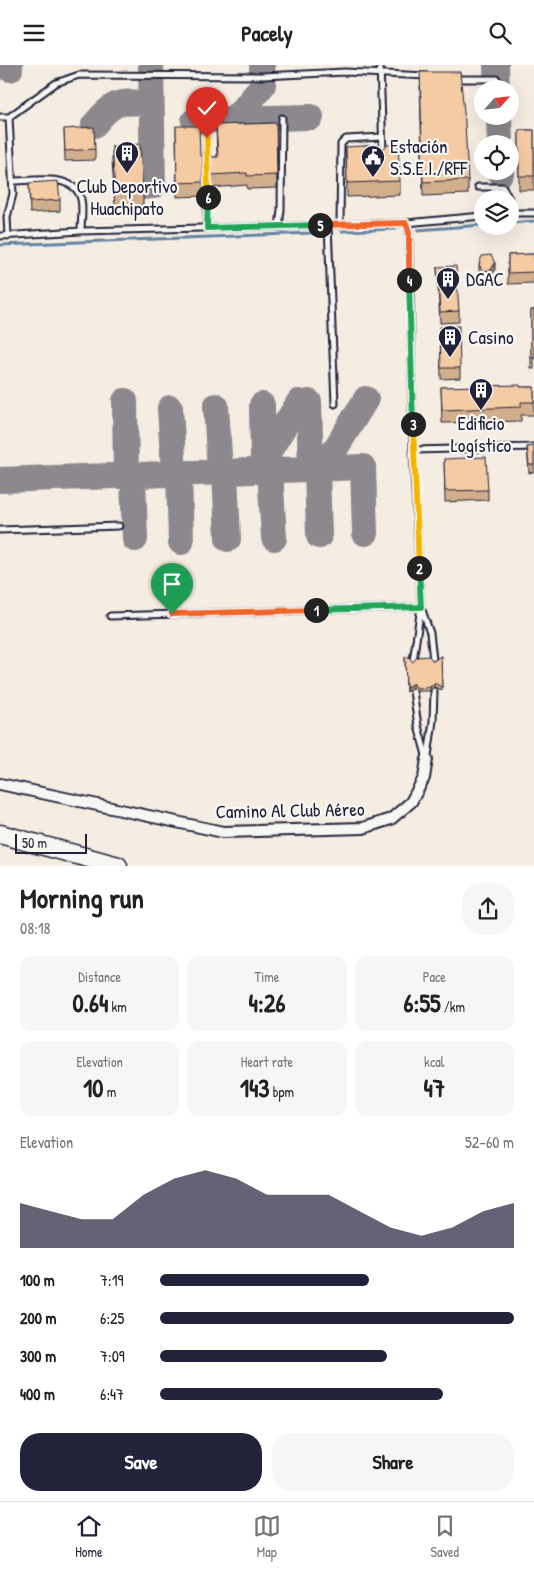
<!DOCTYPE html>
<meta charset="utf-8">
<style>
body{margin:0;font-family:"Patrick Hand",sans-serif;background:#f6f6f6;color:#222;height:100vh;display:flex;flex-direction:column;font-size:19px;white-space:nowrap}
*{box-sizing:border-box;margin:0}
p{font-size:16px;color:#767676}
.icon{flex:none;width:28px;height:28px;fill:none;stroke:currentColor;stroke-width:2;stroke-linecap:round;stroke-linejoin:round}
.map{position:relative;height:801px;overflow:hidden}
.details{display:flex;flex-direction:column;background:#fff;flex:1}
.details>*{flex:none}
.needle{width:32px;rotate:63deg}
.fabs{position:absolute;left:474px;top:15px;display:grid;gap:10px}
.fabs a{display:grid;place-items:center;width:45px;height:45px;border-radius:50%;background:#fff;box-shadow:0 5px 20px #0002;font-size:25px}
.scale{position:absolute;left:15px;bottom:12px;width:72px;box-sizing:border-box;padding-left:5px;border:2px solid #22223b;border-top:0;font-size:14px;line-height:18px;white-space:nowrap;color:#22223b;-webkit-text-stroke:4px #f6f6f2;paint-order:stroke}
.pin{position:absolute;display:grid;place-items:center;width:42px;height:42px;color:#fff;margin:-51px -21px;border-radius:50% 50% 50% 0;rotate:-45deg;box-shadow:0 0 5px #0007}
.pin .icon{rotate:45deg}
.km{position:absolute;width:25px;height:25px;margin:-12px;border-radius:50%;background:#222;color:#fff;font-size:14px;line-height:25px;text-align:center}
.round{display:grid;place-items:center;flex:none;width:52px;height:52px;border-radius:20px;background:#f6f6f6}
.overview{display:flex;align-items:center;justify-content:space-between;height:85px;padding:0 20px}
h1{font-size:28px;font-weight:700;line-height:38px}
.metrics{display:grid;grid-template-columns:repeat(3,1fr);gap:8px;height:85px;padding:5px 20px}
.metrics div{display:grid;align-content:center;border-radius:12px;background:#f6f6f6;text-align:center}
.metrics b{font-size:25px;font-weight:700}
.metrics small{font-size:14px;font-weight:400}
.metrics p{font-size:14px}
.chart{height:140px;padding:10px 20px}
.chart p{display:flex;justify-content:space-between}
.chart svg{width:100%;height:90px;margin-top:5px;fill:#22223b;opacity:.7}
.primary-button{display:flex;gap:10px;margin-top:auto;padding:10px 20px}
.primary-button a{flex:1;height:58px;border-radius:20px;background:#22223b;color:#fff;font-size:20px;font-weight:700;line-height:58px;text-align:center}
.primary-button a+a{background:#f6f6f6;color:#222}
ul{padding:0 20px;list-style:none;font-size:16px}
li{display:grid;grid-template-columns:80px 60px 1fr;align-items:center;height:38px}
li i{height:12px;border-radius:6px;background:#22223b}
header{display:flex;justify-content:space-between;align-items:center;height:65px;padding:0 20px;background:#fff;font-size:22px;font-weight:700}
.tab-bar{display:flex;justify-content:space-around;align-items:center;height:70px;border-top:1px solid #e0e0e0;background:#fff;font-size:14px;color:#767676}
.tab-bar a{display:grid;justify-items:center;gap:2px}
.tab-bar .current{color:#22223b}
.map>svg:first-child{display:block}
</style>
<header><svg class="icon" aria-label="menu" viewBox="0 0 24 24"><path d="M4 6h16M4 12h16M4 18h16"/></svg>Pacely<svg class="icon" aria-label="search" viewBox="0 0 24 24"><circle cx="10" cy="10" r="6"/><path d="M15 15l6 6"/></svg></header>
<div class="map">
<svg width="534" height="801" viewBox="0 0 534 801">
<rect width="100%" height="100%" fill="#f6ede2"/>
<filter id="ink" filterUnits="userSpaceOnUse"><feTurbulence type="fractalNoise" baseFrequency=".02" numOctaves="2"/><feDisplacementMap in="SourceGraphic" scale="10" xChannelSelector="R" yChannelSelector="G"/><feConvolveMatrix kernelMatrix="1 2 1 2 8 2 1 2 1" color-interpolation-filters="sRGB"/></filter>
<g filter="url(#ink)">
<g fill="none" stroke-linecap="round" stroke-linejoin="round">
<path stroke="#6284a5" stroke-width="3" d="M510,158L534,156
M418,165L482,160
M342,166L395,164
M0,180L313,168"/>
<path stroke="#8c888e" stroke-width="26" d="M10,0V4
M496,0L497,24
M499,51L500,79
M231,54L311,52
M194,56L231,54L242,46L263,20L262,0
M94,60C115,34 119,37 151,38
M501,106V108
M142,122L153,121L151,0
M125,336L126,410
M309,337L311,404
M262,340L263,396
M216,341L220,407
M170,343L174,409
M317,404L319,471
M323,404L366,334
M270,405L274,473
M257,406L299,337
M225,407L228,474
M179,409L181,477
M133,411L135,474
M0,415L363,402L365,468"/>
<g stroke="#22223b" stroke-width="9">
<path id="lane" d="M380,0L383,89
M455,14H497
M0,52H9L56,18L79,10L263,11L345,7L427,11
M207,73V163
M12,116C31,116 72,108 80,131C84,141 81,155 81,166
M478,122H503L509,134
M510,148H534
M406,158L409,167L413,385L534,382
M328,160L335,339
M340,160L341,79L346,74L382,72
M279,162L281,145L282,53
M0,171L81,166L406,158L482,151
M8,171L7,152L13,129L9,52
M0,465L119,461
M422,545L430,568L433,595
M110,551L421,542
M413,596L421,542L413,385
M413,626L418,661L427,694
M428,691L433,656L434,626"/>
</g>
<g stroke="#22223b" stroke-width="14">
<path id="street" d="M0,719L223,767L363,763L391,754L411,737L424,713L427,694"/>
</g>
<g stroke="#22223b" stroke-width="21">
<path id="highway" d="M0,769L118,801"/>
</g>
<use href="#lane" stroke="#f6f6f2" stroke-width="5"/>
<use href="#street" stroke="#f6f6f2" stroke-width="10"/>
<use href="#highway" stroke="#f6f6f2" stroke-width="18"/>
</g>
<path fill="#d2af8c" stroke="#22223b" d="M420,21L468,115V129L423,131Z
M276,58L277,123L247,124V120L211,123V92H217L216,60Z
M176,61L200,91H203V131L177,132Z
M64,64L95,84V95L65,96Z
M519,65H534V125H519Z
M112,81L143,126V140L115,142L112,95Z
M346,82L400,116V130L347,132Z
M29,118L60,135V146L30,148Z
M534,189V218L508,219V190Z
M479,199L495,205L491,212L482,213L479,206Z
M437,202L459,246V257L440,258Z
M531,245H534V304H531Z
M440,262L460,303V313L441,314Z
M441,322H534V350H521V356L442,358Z
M534,381V407L529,408L527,382Z
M444,394L488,425V435L445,437Z
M441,591L442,625L434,622L430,626H417L413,622L406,627L405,592L413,597L433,596Z"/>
<path fill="#ab8e72" stroke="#22223b" d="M495,198V205L491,212V205Z
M413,618V622L406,627V623Z
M434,618V622L430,626V622Z"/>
<path fill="#f4cba3" stroke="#22223b" d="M420,7H460L465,57L468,115L423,117Z
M276,58L277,110L247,111V108L211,110V92H218L216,60Z
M176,61H199L200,91H203V117L177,118Z
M94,62L95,84L65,86L64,64Z
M519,65H534V111H519Z
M140,79L143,126L115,128L112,81Z
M398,79L400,116L347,118L346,82L379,80L384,84L387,80Z
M58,116L60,135L30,137L29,118Z
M534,189V207L508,208V190Z
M491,190L495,198L491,205L482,206L479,199L482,191Z
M456,201L459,246L440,247L437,202Z
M531,245H534V293H531Z
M459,261L460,303H441L440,262Z
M520,320V322H534V337H521V342L442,345L441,322Z
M534,381V400H529L527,382Z
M486,392L488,425L445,426L444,394Z
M429,591L433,596L441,591L442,622L434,618L430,622L417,623L413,618L406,623L405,592H409L413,597L417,592Z"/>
</g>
<g fill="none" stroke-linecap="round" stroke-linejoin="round" filter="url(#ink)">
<g stroke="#fff" stroke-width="10">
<path id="split-1" d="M172,549L316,545"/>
</g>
<g stroke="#fff" stroke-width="10">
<path id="split-2" d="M316,545L421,542L419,503"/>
</g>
<g stroke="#fff" stroke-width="10">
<path id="split-3" d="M413,359L419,503"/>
</g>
<g stroke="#fff" stroke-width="10">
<path id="split-4" d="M409,215L413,359"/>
</g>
<g stroke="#fff" stroke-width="10">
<path id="split-5" d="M320,160L406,158L409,167V215"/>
</g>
<g stroke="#fff" stroke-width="10">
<path id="split-6" d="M208,132L207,163L320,160"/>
</g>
<g stroke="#fff" stroke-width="10">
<path id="split-7" d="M207,73L208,132"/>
</g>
<use href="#split-1" stroke="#f0652b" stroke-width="6"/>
<use href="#split-2" stroke="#22a559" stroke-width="6"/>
<use href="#split-3" stroke="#f5b400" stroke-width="6"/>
<use href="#split-4" stroke="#22a559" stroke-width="6"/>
<use href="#split-5" stroke="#f0652b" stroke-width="6"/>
<use href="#split-6" stroke="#22a559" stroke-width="6"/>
<use href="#split-7" stroke="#f5b400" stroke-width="6"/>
</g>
<defs>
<g id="building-pin" transform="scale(1.25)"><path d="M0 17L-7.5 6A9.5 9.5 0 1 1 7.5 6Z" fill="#22223b" stroke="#f6f6f2"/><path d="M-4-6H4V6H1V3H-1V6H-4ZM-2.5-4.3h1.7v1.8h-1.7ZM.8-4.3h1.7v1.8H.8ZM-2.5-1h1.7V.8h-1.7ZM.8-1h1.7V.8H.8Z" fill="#fff"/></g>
<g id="civic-pin" transform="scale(1.25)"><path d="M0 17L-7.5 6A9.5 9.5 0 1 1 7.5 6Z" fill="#22223b" stroke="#f6f6f2"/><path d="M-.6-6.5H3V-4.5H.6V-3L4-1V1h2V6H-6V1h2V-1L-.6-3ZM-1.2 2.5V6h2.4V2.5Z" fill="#fff"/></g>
</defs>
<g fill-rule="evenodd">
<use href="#building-pin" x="127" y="88"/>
<use href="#civic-pin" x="373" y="92"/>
<use href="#building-pin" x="448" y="214"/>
<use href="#building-pin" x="450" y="272"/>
<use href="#building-pin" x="481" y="325"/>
</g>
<g text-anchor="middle" stroke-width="4.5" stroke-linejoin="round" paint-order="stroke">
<g font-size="19" fill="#22223b" stroke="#f6f6f2" text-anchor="start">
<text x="390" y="88">Estación<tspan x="390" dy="22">S.S.E.I./RFF</tspan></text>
<text x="127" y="128" text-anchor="middle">Club Deportivo<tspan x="127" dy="22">Huachipato</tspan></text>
<text x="466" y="221">DGAC</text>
<text x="468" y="279">Casino</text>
<text x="481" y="365" text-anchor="middle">Edificio<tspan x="481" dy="22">Logístico</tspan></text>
</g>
<g font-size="19" fill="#22223b" stroke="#f6f6f2">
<text transform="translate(290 745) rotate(-1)" y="7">Camino Al Club Aéreo</text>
</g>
</g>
</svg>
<div class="fabs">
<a><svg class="needle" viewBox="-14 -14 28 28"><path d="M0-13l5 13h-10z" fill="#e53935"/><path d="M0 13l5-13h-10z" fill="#767676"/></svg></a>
<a><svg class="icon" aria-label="locate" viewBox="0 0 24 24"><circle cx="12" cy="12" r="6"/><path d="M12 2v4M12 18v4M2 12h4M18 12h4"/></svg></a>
<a><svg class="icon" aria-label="layers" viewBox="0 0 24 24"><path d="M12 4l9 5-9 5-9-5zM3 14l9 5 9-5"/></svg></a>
</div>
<div class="scale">50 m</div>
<div class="pin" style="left:172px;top:549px;background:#1e9e55"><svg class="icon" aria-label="arrive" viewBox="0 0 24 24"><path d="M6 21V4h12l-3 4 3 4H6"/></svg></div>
<div class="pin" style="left:207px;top:73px;background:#d93025"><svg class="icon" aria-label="check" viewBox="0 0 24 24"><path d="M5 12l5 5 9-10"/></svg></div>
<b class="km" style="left:316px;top:545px">1</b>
<b class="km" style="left:419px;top:503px">2</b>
<b class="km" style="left:413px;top:359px">3</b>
<b class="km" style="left:409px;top:215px">4</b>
<b class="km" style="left:320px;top:160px">5</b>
<b class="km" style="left:208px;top:132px">6</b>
</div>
<section class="details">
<div class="overview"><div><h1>Morning run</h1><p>08:18</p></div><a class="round"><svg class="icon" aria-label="share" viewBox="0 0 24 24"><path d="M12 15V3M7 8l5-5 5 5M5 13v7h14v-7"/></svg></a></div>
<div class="metrics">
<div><p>Distance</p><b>0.64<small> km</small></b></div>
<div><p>Time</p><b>4:26</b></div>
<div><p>Pace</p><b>6:55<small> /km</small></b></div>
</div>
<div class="metrics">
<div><p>Elevation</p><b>10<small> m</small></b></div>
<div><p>Heart rate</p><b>143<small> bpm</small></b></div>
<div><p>kcal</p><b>47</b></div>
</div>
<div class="chart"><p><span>Elevation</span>52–60 m</p>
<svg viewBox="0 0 160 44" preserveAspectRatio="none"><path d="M0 44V22L10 26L20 30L30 30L40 18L50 10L60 6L70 10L80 18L90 18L100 18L110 26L120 34L130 38L140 34L150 26L160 22V44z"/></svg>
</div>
<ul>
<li><b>100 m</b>7:19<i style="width:59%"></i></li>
<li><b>200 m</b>6:25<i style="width:100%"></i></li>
<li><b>300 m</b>7:09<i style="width:64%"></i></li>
<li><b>400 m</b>6:47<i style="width:80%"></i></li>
</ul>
<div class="primary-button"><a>Save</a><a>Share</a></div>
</section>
<nav class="tab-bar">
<a class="current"><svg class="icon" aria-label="home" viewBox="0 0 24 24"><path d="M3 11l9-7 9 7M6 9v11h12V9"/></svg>Home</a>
<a><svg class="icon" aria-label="map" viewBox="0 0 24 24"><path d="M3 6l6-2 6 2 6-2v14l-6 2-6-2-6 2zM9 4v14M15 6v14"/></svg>Map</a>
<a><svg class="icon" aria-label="saved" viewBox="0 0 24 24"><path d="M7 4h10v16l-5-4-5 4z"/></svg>Saved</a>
</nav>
